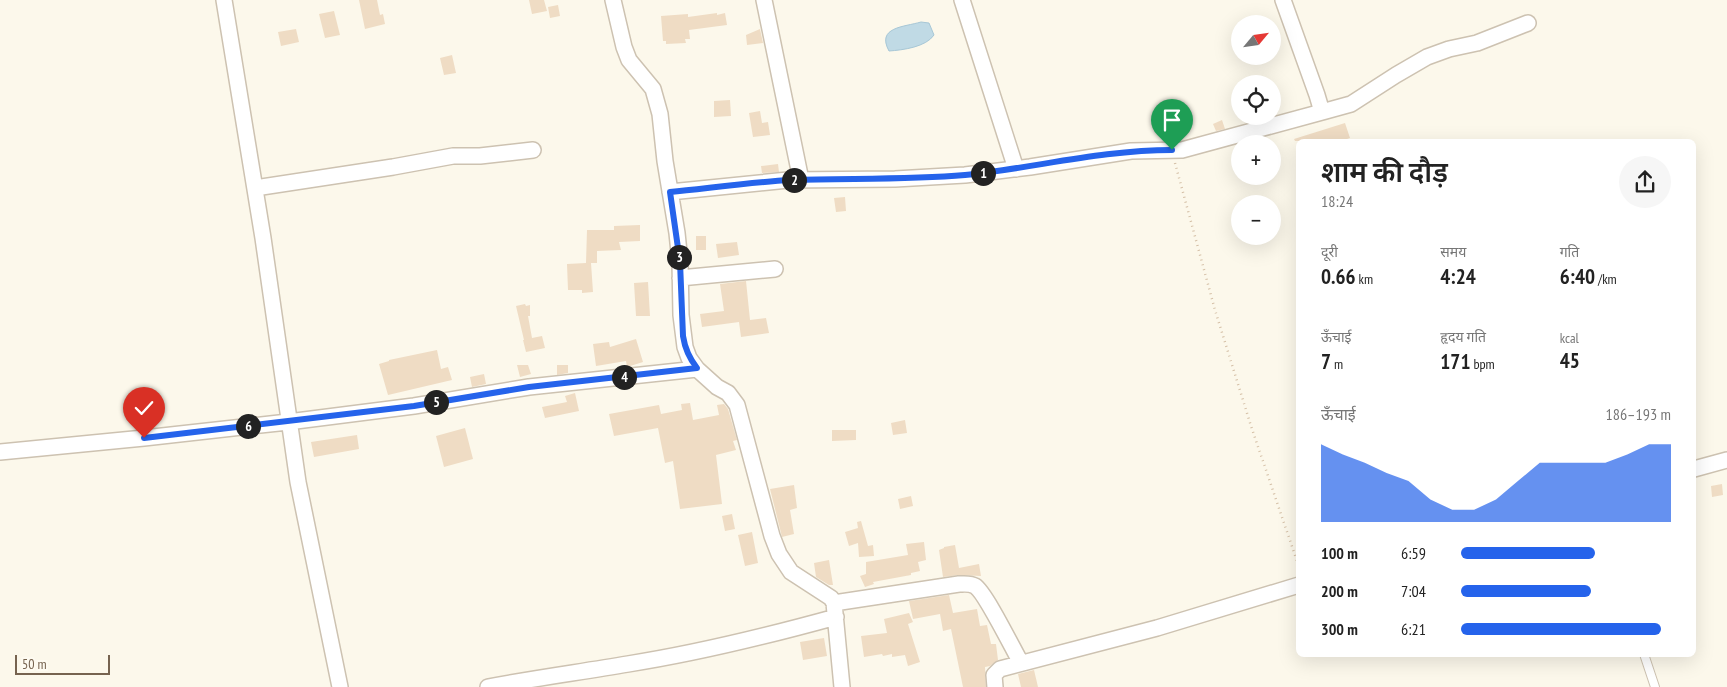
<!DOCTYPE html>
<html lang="hi">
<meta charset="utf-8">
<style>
body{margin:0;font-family:"PT Sans Narrow","Noto Sans Devanagari",sans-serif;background:#f6f6f6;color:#222;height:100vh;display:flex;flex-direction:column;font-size:19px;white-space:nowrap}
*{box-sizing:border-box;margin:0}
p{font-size:16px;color:#767676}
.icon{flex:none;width:28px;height:28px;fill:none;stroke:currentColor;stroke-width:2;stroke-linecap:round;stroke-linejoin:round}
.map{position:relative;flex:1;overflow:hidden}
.sheet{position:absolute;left:1296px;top:139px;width:400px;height:518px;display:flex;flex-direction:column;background:#fff;border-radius:8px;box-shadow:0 5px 20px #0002}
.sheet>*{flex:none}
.needle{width:32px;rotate:61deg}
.controls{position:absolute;left:1231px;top:15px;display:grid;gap:10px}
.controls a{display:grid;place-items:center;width:50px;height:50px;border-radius:50%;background:#fff;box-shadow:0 5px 20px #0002;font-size:25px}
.scale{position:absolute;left:15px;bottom:12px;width:95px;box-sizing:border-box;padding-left:5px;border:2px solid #76634f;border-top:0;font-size:14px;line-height:18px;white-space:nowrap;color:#76634f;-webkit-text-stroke:4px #fefbf1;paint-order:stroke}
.pin{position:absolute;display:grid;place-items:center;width:42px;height:42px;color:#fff;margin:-51px -21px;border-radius:50% 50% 50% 0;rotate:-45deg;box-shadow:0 0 5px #0007}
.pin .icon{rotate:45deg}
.km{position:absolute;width:25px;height:25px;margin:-12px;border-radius:50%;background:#222;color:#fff;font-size:14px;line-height:25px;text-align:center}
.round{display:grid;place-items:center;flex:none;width:52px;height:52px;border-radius:26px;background:#f6f6f6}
.summary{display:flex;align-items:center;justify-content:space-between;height:85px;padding:0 25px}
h1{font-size:28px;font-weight:600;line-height:38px}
.metrics{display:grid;grid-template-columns:repeat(3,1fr);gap:8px;height:85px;padding:5px 25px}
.metrics div{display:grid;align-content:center}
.metrics b{font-size:21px;font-weight:600}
.metrics small{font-size:14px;font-weight:400}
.metrics p{font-size:14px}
.chart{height:140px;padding:10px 25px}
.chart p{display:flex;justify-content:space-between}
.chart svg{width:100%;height:90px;margin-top:5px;fill:#2563eb;opacity:.7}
ul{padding:0 25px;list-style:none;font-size:16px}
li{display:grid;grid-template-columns:80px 60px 1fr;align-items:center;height:38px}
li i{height:12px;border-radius:6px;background:#2563eb}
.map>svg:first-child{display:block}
</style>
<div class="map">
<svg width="1727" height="687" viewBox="0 0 1727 687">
<rect width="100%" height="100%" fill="#fcf8eb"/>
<path fill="#c0dae5" stroke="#a7c7d6" d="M921,22L929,23L934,35C926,47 903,50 889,51C876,27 904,27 921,22Z"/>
<path fill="#efdcc4" d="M359,0H377L380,15L383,14L385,24L365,29Z
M529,0H544L547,11L532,14Z
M558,5L560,16L550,18L548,7Z
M334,11L340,35L325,38L319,14Z
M717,13V15L725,13L727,25L689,30L690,39H685L686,43L666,44V41H663L661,16L688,14V17Z
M296,29L299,42L281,46L278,32Z
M760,29L763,43L747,45L746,35Z
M452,55L456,73L444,75L440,58Z
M730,100L731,116L714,117V101Z
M760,111L762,123L768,122L770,135L753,137L749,113Z
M1222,120L1225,129L1216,131L1213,124Z
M1345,123L1350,138L1341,141H1295L1294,139Z
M778,164L779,172L762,173L761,166Z
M845,197L846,211L836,212L834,198Z
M640,225V241L619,242L621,250L597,251V263H591L593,292L582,293V290H568L567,264L586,263L587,230H614V226Z
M696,236H706V250H696Z
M737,242L739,255L718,258L716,244Z
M746,281L750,320L766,318L769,333L741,337L739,322L702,327L700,314L724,311L720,284Z
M648,282L650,316H636L634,283Z
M525,304L526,306L530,305V316H528L532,338L542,336L545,348L526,352L523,340H524L516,306Z
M636,339L643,362L627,367L626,361L596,366L593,344L609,342L610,347Z
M437,350L441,369L448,367L452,380L388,395L379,364L389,361V360Z
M517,365H528L531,374L520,377Z
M557,365H568V373L557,375Z
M484,374L486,384L472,387L470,377Z
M575,393L579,411L545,418L542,407L567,402L565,396Z
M690,403L693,420L719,415L717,405L724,404L728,409L737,440L733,441L736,450L716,455L722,504L680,509L673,461L665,463L658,428L614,436L609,414L659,405L661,414L682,410L681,404Z
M905,420L907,433L893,435L891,423Z
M465,428L473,459L444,467L436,436Z
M832,430H856V440L832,441Z
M357,435L359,449L314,457L311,442Z
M1722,484L1723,495L1712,497L1711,486Z
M794,485L797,508L790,510L794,534L782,537L770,489Z
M911,496L913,506L900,509L898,499Z
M732,514L735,529L725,531L722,516Z
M861,521L868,546L873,545L874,556L859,557L858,543L849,546L845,532L858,528L857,522Z
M752,532L758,563L745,566L738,535Z
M924,542L926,560L918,562L920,571L911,573V575L873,582L874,584L865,587L860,576L866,574V562L908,555L906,544Z
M955,545L959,568L979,564L981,576L959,575L943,577L939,550L944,548V547Z
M829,560L833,585H829L816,577L814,563Z
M949,595L953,613L977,609L980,626L987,625L991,644H996L998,660L990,666L985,667L986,687H963L951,629L943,631L940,614L913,619L909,601Z
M909,613L913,622L908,624L920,662L908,666L905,655L892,657V654L883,656L882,654L864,657L861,636L887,633L884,619Z
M824,638L827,656L803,660L800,642Z
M1034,670L1038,687H1021L1018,674Z"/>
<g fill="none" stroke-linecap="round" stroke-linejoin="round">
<g stroke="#cdc2b1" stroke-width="10">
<path id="lane" d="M1644,654L1655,687"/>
</g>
<g stroke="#cdc2b1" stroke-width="18">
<path id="street" d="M224,0L263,238L298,482L340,687
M613,0L624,47L629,60L653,89L660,114L665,161L677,233L680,262L681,315L685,347L689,358L697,369L717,387L728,393L737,405L772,536L779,554L791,572L831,598L834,603L842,687
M764,0L801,180
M962,0L1016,169
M1322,112L1351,104L1396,75L1427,57L1449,49L1477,43L1528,23
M255,188L393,167L453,156H480L533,150
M670,192L788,180L895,179L965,175L1030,167L1131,151L1182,150L1322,112L1317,95L1283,0
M680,278L775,269
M0,452L144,438L288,422L414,406L529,387L697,369
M1694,469L1727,460
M834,603L959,584C964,584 970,583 975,586C985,592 1013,649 1021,663
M488,687C535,678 581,672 628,664C698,653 767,636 836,617
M995,687L994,675L1000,669L1157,628L1299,585"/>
</g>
<path stroke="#d5c0a7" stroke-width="2.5" stroke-dasharray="1 4" stroke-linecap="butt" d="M1175,163L1215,310L1251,426L1299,567"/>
<use href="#lane" stroke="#fff" stroke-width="8"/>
<use href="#street" stroke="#fff" stroke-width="15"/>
</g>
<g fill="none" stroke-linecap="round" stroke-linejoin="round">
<g stroke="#fff" stroke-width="10">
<path id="route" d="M144,438L414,406L529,387L697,368C689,358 685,349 683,336L680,262L670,192C710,188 751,182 791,180C849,178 907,180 965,175C1034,168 1102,150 1172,150"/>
</g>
<use href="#route" stroke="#2563eb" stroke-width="6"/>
</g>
</svg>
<div class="controls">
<a><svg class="needle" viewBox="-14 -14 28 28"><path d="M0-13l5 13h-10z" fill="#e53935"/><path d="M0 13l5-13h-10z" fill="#767676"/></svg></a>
<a><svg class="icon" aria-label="locate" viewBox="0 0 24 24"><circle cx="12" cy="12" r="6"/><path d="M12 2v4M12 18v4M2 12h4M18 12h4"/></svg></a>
<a>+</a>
<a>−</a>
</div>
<div class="scale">50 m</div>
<div class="pin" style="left:1172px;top:150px;background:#1e9e55"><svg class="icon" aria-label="arrive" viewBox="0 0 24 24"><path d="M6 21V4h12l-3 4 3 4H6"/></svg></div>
<div class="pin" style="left:144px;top:438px;background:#d93025"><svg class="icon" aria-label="check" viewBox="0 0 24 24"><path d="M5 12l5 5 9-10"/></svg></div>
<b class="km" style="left:983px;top:173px">1</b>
<b class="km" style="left:794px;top:180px">2</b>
<b class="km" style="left:679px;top:257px">3</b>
<b class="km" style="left:624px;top:377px">4</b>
<b class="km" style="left:436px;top:402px">5</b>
<b class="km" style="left:248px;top:426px">6</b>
<section class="sheet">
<div class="summary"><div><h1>शाम की दौड़</h1><p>18:24</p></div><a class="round"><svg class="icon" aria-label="share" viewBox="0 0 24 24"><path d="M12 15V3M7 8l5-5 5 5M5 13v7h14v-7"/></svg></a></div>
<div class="metrics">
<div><p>दूरी</p><b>0.66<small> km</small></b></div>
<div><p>समय</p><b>4:24</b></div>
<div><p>गति</p><b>6:40<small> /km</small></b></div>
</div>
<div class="metrics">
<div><p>ऊँचाई</p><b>7<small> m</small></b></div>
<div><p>हृदय गति</p><b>171<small> bpm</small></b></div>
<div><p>kcal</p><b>45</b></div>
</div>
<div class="chart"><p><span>ऊँचाई</span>186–193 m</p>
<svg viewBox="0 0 160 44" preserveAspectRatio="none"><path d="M0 44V6L10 11L20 15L30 20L40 24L50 33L60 38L70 38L80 33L90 24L100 15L110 15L120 15L130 15L140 11L150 6L160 6V44z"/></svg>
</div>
<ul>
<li><b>100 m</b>6:59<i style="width:64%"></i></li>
<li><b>200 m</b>7:04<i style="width:62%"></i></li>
<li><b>300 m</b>6:21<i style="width:95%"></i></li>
</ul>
</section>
</div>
